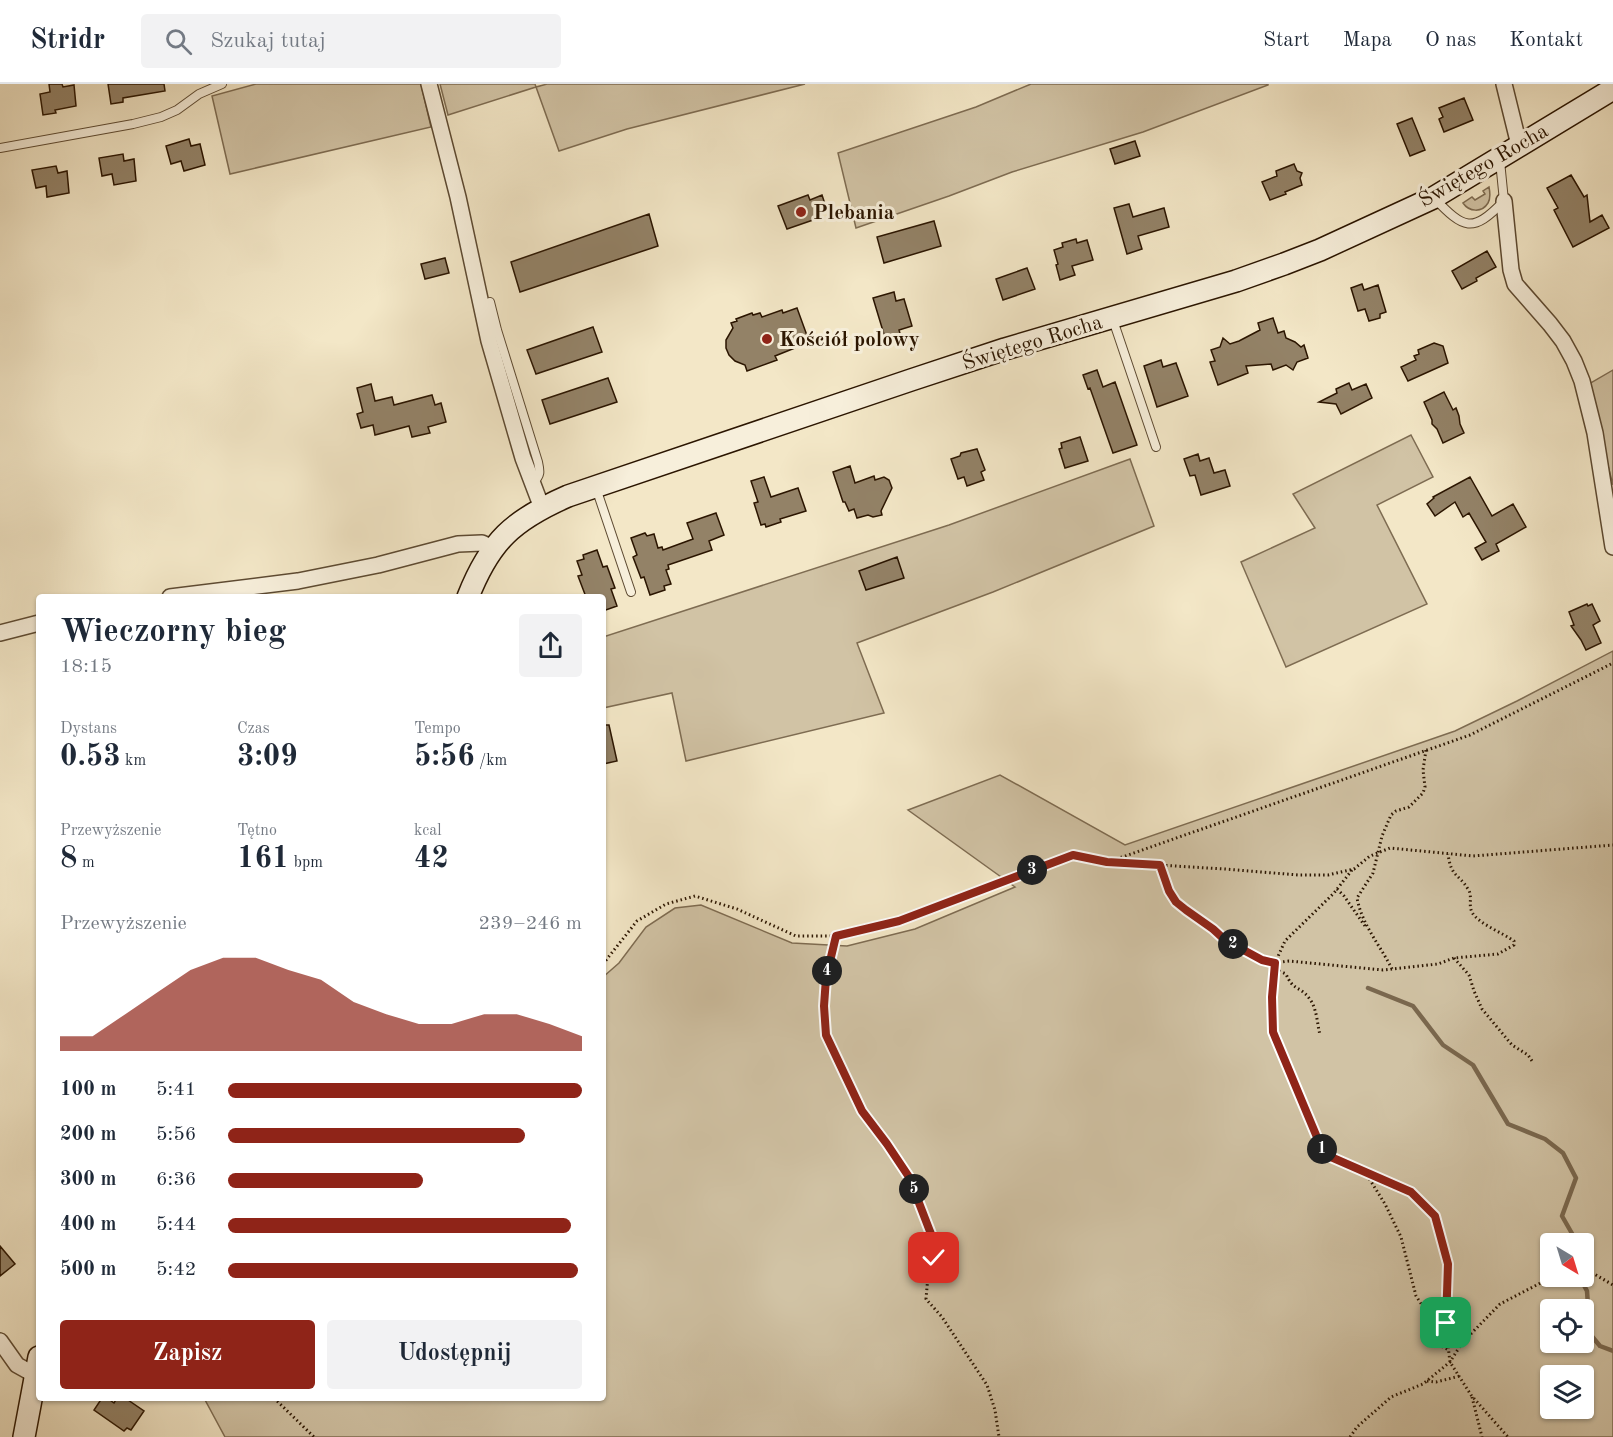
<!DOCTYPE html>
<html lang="pl">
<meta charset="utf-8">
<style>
body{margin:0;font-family:"Old Standard TT",serif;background:#f2f2f3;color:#1f2937;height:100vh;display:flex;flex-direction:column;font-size:22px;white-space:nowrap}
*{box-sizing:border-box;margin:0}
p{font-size:20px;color:#747a83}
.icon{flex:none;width:33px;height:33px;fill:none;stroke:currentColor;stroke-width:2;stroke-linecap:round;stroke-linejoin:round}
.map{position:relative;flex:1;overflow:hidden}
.panel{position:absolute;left:36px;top:510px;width:570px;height:807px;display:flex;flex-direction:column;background:#fff;border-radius:6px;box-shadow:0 2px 4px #0004}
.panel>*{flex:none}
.needle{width:39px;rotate:142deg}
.tools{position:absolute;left:1540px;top:1149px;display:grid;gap:12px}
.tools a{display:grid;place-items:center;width:54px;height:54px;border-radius:6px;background:#fff;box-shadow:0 2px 4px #0004;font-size:30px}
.pin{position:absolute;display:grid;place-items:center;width:51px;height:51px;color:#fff;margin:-26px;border-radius:12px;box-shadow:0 3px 9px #0006}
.km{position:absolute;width:30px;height:30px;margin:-15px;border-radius:50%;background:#222;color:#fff;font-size:16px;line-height:30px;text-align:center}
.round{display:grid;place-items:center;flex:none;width:63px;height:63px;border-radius:6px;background:#f2f2f3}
.headline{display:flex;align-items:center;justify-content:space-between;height:102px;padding:0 24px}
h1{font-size:33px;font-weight:600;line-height:45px}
.figures{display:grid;grid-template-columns:repeat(3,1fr);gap:9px;height:102px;padding:6px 24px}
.figures div{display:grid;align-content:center}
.figures b{font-size:30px;font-weight:600}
.figures small{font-size:16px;font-weight:400}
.figures p{font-size:16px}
.chart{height:168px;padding:12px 24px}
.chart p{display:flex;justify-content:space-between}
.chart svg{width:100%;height:108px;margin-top:6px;fill:#8f2418;opacity:.7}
.primary-button{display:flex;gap:12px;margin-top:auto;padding:12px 24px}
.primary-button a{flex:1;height:69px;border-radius:6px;background:#8f2418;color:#fff;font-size:24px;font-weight:600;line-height:69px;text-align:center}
.primary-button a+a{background:#f2f2f3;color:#1f2937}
ul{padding:0 24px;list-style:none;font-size:20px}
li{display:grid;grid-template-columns:96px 72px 1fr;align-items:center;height:45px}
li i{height:15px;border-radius:8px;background:#8f2418}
header{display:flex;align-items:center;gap:36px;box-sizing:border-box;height:84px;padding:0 30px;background:#fff;border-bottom:2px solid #e0e1e3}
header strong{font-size:28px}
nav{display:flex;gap:33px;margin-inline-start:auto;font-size:21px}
.search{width:420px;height:54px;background:#f2f2f3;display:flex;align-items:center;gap:15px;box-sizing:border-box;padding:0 21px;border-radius:6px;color:#747a83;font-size:22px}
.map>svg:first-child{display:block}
</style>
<header>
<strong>Stridr</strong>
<div class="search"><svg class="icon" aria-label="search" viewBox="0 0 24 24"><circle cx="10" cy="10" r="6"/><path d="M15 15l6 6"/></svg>Szukaj tutaj</div>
<nav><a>Start</a><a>Mapa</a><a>O nas</a><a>Kontakt</a></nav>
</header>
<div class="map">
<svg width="1613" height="1353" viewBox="0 0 1613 1353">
<rect width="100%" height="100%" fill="#f3e7c7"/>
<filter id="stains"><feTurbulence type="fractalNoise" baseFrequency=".00333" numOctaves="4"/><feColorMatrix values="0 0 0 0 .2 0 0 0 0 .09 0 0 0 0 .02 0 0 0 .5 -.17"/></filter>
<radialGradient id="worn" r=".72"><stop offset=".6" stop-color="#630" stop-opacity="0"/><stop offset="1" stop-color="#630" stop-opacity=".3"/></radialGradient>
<path fill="#d1c3a5" stroke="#7e6c52" stroke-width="1.5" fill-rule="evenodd" d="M256,0H421L431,43L230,90L212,12Z
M440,0H535L536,3L547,0H805L627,45L559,67L536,3L448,31Z
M1031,0H1268V1L1143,48L1012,88L949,112L856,144L838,69L976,23Z
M1489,103C1490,108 1491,114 1488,119C1482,129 1469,128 1463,119L1472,113L1475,116L1485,110L1483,107Z
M1613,286V401L1587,301Z
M1411,351L1433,393L1377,421L1427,520L1286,583L1241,478L1315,444L1293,410Z
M1130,375L1154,442L993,508L857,559L884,629L686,677L672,609L603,624V553L949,441Z
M1613,567V1353H225L204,1314H603V893L619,879L646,843L675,824L701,821L792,859L847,862L915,845L1015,803L908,726L1000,691L1125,761L1455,647L1517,617ZM1551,1160H1584V1192H1551ZM1551,1226H1584V1258H1551ZM1551,1292H1584V1324H1551Z"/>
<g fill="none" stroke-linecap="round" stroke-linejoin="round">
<path stroke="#7a684f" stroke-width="4.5" d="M1368,904L1413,922L1443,961L1473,981L1508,1040L1545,1055L1563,1069L1576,1094L1562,1132L1578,1160
M1579,1192L1587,1207L1590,1250L1600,1262L1613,1267"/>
</g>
<path fill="#938267" stroke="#2b1500" stroke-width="1.5" d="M49,0H62L63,3L74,1L76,22L55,26L56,29L43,31L40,10L50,8Z
M108,0H164L165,7L123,14V18L111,20Z
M1464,14L1473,36L1444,48L1439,35L1443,33L1439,24Z
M1412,34L1425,66L1410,72L1397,40Z
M189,55L191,62L200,60L205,81L184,87L181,77L171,80L166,62Z
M1135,57L1140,72L1115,80L1110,65Z
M123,70L124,77L134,75L136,97L114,101L112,90L102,92L99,74Z
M1294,80L1297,87L1302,89L1300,94L1302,101L1285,108L1286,110L1270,116L1262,98L1277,92L1276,87Z
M56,82L58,89L67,87L69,109L47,113L46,102L36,104L32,86Z
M1571,91L1584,113L1587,111L1590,138L1602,131L1609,144L1573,163L1554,126L1558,124L1547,104Z
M808,111L810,116L822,111L827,126L815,131L816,135L787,145L778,122Z
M1129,120L1133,133L1164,124L1169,143L1138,152L1142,165L1127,170L1114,124Z
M649,130L658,162L520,208L511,178Z
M934,137L941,162L884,179L877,153Z
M1076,155L1077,159L1087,156L1093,176L1072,182L1075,191L1060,196L1056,181L1058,180L1054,166L1063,163L1062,159Z
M1487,167L1496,183L1476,194L1477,197L1462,205L1452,187Z
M445,174L449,189L425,195L421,180Z
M1027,184L1035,205L1003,216L996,195Z
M1362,200L1364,206L1378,201L1386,228L1380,230V234L1369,237L1365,225L1358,227L1351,204Z
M894,208L896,217L904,215L912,242L899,246L901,253L886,257L873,214Z
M797,224L809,257L795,262V264L775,272L777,276L747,287L745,281L735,277L729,271L726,264V256L733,244L731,239L737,237L736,235L752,229L753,231L760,229L762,233L782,226L783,229Z
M1273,234L1278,249L1284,247L1286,254L1295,258L1301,263L1304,261L1308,274L1297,278L1293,286L1286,281L1273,286L1271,280L1246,282L1248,289L1218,301L1210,278L1215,277L1211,266L1220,263L1223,254L1230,260L1239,257L1260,246L1258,239Z
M593,243L602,268L536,290L527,266Z
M1434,259L1443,262L1448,279L1408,297L1401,283L1416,276L1414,272L1419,270L1418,266Z
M1161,276L1163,283L1176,279L1188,312L1157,323L1144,282Z
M1097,286L1103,303L1115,298L1137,361L1113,369L1090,304L1088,305L1083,291Z
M608,294L617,318L550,340L542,316Z
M1349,299L1352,306L1366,300L1372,314L1341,330L1336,320L1319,318L1337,309L1336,305Z
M371,300L375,317L392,313L394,321L432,311L435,321L441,319L446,338L428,343L430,349L412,353L409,342L375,351L373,341L361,344L357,330L363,328L357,304Z
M1444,308L1453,326L1456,324L1459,332L1460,340L1464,349L1443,359L1437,345L1432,340V336L1424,318Z
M1080,353L1088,377L1065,384L1059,365L1062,364L1061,359Z
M977,365L985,386L981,388L984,396L967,402L964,393L958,395L951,375L960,372L961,369Z
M1198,370L1200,377L1209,374L1214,389L1225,386L1230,402L1201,411L1195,391L1190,392L1184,375Z
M850,382L855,399L874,392L875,396L884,393L889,396L892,404L881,427L882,431L873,433L868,431L857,434L854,425L849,427L845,418H843L833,388Z
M764,393L771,413L798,404L806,427L780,435L781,438L766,443L765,440L761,441L754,419L758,418L751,397Z
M1470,393L1492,432L1513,420L1526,443L1496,460L1499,467L1482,476L1475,464L1486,458L1469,429L1463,433L1455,418L1435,432L1427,420L1434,414L1433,413Z
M716,429L724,451L709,457L712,466L668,481L669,485L666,486L671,500L664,502L665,506L650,511L644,493L641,494L633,473L637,471L631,454L645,449L647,452L654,450L658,464L662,463L663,466L693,455L687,439Z
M597,466L603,483L607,482L615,504L611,505L617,522L603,527V513H586L578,492L582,491L577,477L584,475L583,471Z
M897,473L904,494L866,506L859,487Z
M1587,520L1588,522L1592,520L1600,537L1593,541L1601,559L1586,566L1581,556L1571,542L1574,541L1569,528Z
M603,641H609L617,677L603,680Z
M0,1162L15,1180L0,1192Z
M102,1314H107L114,1319L117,1314H125L144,1327L131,1346L127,1344L124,1347L94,1326Z"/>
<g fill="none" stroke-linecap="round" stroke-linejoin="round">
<g stroke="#5d4a32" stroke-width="10">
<path id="lane" d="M0,64L133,40L161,33L177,26L199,10L222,0
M1434,114C1464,145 1472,150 1504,117L1500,77
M490,218L497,246L538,378C540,387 541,392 533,398
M1113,236L1156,363
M596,404L631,508"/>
</g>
<g stroke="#5d4a32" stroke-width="18">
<path id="street" d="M429,0L458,113L489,257L523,374L542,424
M1504,0L1519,61
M1504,117L1511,186L1515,200L1550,240L1563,257L1574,277L1582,297L1595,349L1613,463
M170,513L298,497L378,481L458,460L482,459L493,464
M0,549L39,539
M0,1257L17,1281L35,1291"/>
</g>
<g stroke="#2b1500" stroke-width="24">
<path id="secondary" d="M468,513C490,457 513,436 568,412L911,296L1005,265L1236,197L1284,180L1320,166L1433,114L1613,5
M24,1353L39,1273"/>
</g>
<path stroke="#2b1500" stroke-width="3" stroke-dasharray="1.5 3" stroke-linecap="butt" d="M1108,778L1470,651L1613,579
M1160,781L1163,796L1176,818L1213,845L1225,856L1262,876L1275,879L1289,877L1383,886L1438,880L1454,874L1498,870L1514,861V857C1503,849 1477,839 1472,828C1468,821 1473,812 1468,805C1458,789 1451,793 1448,770
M1352,786L1334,809L1285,857L1275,879L1272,913L1273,948L1324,1070L1411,1108L1435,1132L1448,1180L1446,1245L1450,1278L1471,1311L1508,1353
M1337,805L1344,812L1365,842
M836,852L826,894L824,922L826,951L862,1027L887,1060L909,1093L931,1150L934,1174L928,1192L926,1215L942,1233L987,1301L995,1326L999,1353
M1454,874L1469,891L1474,907L1482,925L1512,961L1528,971L1532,977
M603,880L637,837L666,820L695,812L737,825L796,852H836L899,837L1073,771L1107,778L1225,785L1298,791H1328L1354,785L1370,772L1390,764L1473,772L1613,761
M1275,885L1286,890C1293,907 1300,902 1309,914C1317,924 1317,939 1320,951
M1392,885C1380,861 1362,841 1357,814L1373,789L1382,752L1391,731L1396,727L1409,723L1423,709L1425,703L1423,686L1426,666
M1367,1091L1385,1120L1401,1153L1416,1212L1430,1233L1437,1256L1441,1262L1449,1266
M1584,1184L1613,1201
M1446,1239L1458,1248L1469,1252
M1427,1297L1436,1298L1460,1292
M1472,1313L1482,1353
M274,1314L314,1353
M1350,1353L1357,1343L1391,1313L1423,1300L1450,1278L1462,1259L1500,1220L1554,1192"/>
<use href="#lane" stroke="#f7efdb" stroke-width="8"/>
<use href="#street" stroke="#f7efdb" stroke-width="15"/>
<use href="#secondary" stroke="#f7efdb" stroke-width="21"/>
</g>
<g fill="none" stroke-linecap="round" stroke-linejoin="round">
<g stroke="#fff" stroke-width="12">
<path id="route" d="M934,1174L931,1150L909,1093L887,1060L862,1027L826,951L824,922L826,894L836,852L899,837L1073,771L1107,778L1160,781L1169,807L1176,818L1186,826L1213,845L1225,856L1262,876L1275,879L1272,913L1273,948L1324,1070L1411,1108L1435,1132L1448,1180L1446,1239"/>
</g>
<use href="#route" stroke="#8f2418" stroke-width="8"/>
</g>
<g fill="#8f2418" stroke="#f7efdb" stroke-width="2">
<circle cx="801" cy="128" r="6"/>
<circle cx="767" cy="255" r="6"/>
</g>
<g text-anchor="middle" stroke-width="6" stroke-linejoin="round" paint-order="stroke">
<g font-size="21" fill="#2b1500" stroke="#f7efdb">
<text transform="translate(1483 81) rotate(-30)" y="7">Świętego Rocha</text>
<text transform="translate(1032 258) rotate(-17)" y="7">Świętego Rocha</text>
</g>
<g font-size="21" font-weight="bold" fill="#2b1500" stroke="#f7efdb" text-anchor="start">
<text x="813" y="135">Plebania</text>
<text x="779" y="262">Kościół polowy</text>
</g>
</g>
<rect width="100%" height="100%" filter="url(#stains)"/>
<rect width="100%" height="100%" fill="url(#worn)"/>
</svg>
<div class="tools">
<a><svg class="needle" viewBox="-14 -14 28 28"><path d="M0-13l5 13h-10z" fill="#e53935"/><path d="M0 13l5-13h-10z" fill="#747a83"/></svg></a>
<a><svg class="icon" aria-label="locate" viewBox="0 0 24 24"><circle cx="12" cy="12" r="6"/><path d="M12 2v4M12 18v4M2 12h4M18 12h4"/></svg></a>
<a><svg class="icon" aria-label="layers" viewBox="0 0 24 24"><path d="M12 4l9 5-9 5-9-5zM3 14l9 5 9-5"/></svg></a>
</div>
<div class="pin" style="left:1446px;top:1239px;background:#1e9e55"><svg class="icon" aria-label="arrive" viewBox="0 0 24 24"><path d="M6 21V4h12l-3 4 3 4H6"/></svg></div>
<div class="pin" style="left:934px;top:1174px;background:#d93025"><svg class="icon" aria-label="check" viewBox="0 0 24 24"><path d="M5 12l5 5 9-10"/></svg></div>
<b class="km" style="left:1322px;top:1065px">1</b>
<b class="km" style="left:1233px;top:860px">2</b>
<b class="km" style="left:1032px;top:786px">3</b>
<b class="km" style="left:827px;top:887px">4</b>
<b class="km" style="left:914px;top:1105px">5</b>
<section class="panel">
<div class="headline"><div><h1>Wieczorny bieg</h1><p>18:15</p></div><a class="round"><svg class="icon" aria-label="share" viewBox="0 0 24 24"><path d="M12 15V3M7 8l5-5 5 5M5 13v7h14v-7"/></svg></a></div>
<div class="figures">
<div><p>Dystans</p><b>0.53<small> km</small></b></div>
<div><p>Czas</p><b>3:09</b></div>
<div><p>Tempo</p><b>5:56<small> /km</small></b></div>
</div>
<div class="figures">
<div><p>Przewyższenie</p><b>8<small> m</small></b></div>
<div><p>Tętno</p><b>161<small> bpm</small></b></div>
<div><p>kcal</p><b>42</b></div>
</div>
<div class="chart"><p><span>Przewyższenie</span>239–246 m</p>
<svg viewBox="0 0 160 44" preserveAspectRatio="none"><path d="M0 44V38L10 38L20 29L30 20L40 11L50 6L60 6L70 11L80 15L90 24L100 29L110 33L120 33L130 29L140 29L150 33L160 38V44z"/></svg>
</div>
<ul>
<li><b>100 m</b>5:41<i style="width:100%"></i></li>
<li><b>200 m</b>5:56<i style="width:84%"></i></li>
<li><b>300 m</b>6:36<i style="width:55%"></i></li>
<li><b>400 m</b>5:44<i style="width:97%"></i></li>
<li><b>500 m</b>5:42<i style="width:99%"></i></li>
</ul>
<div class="primary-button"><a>Zapisz</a><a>Udostępnij</a></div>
</section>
</div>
